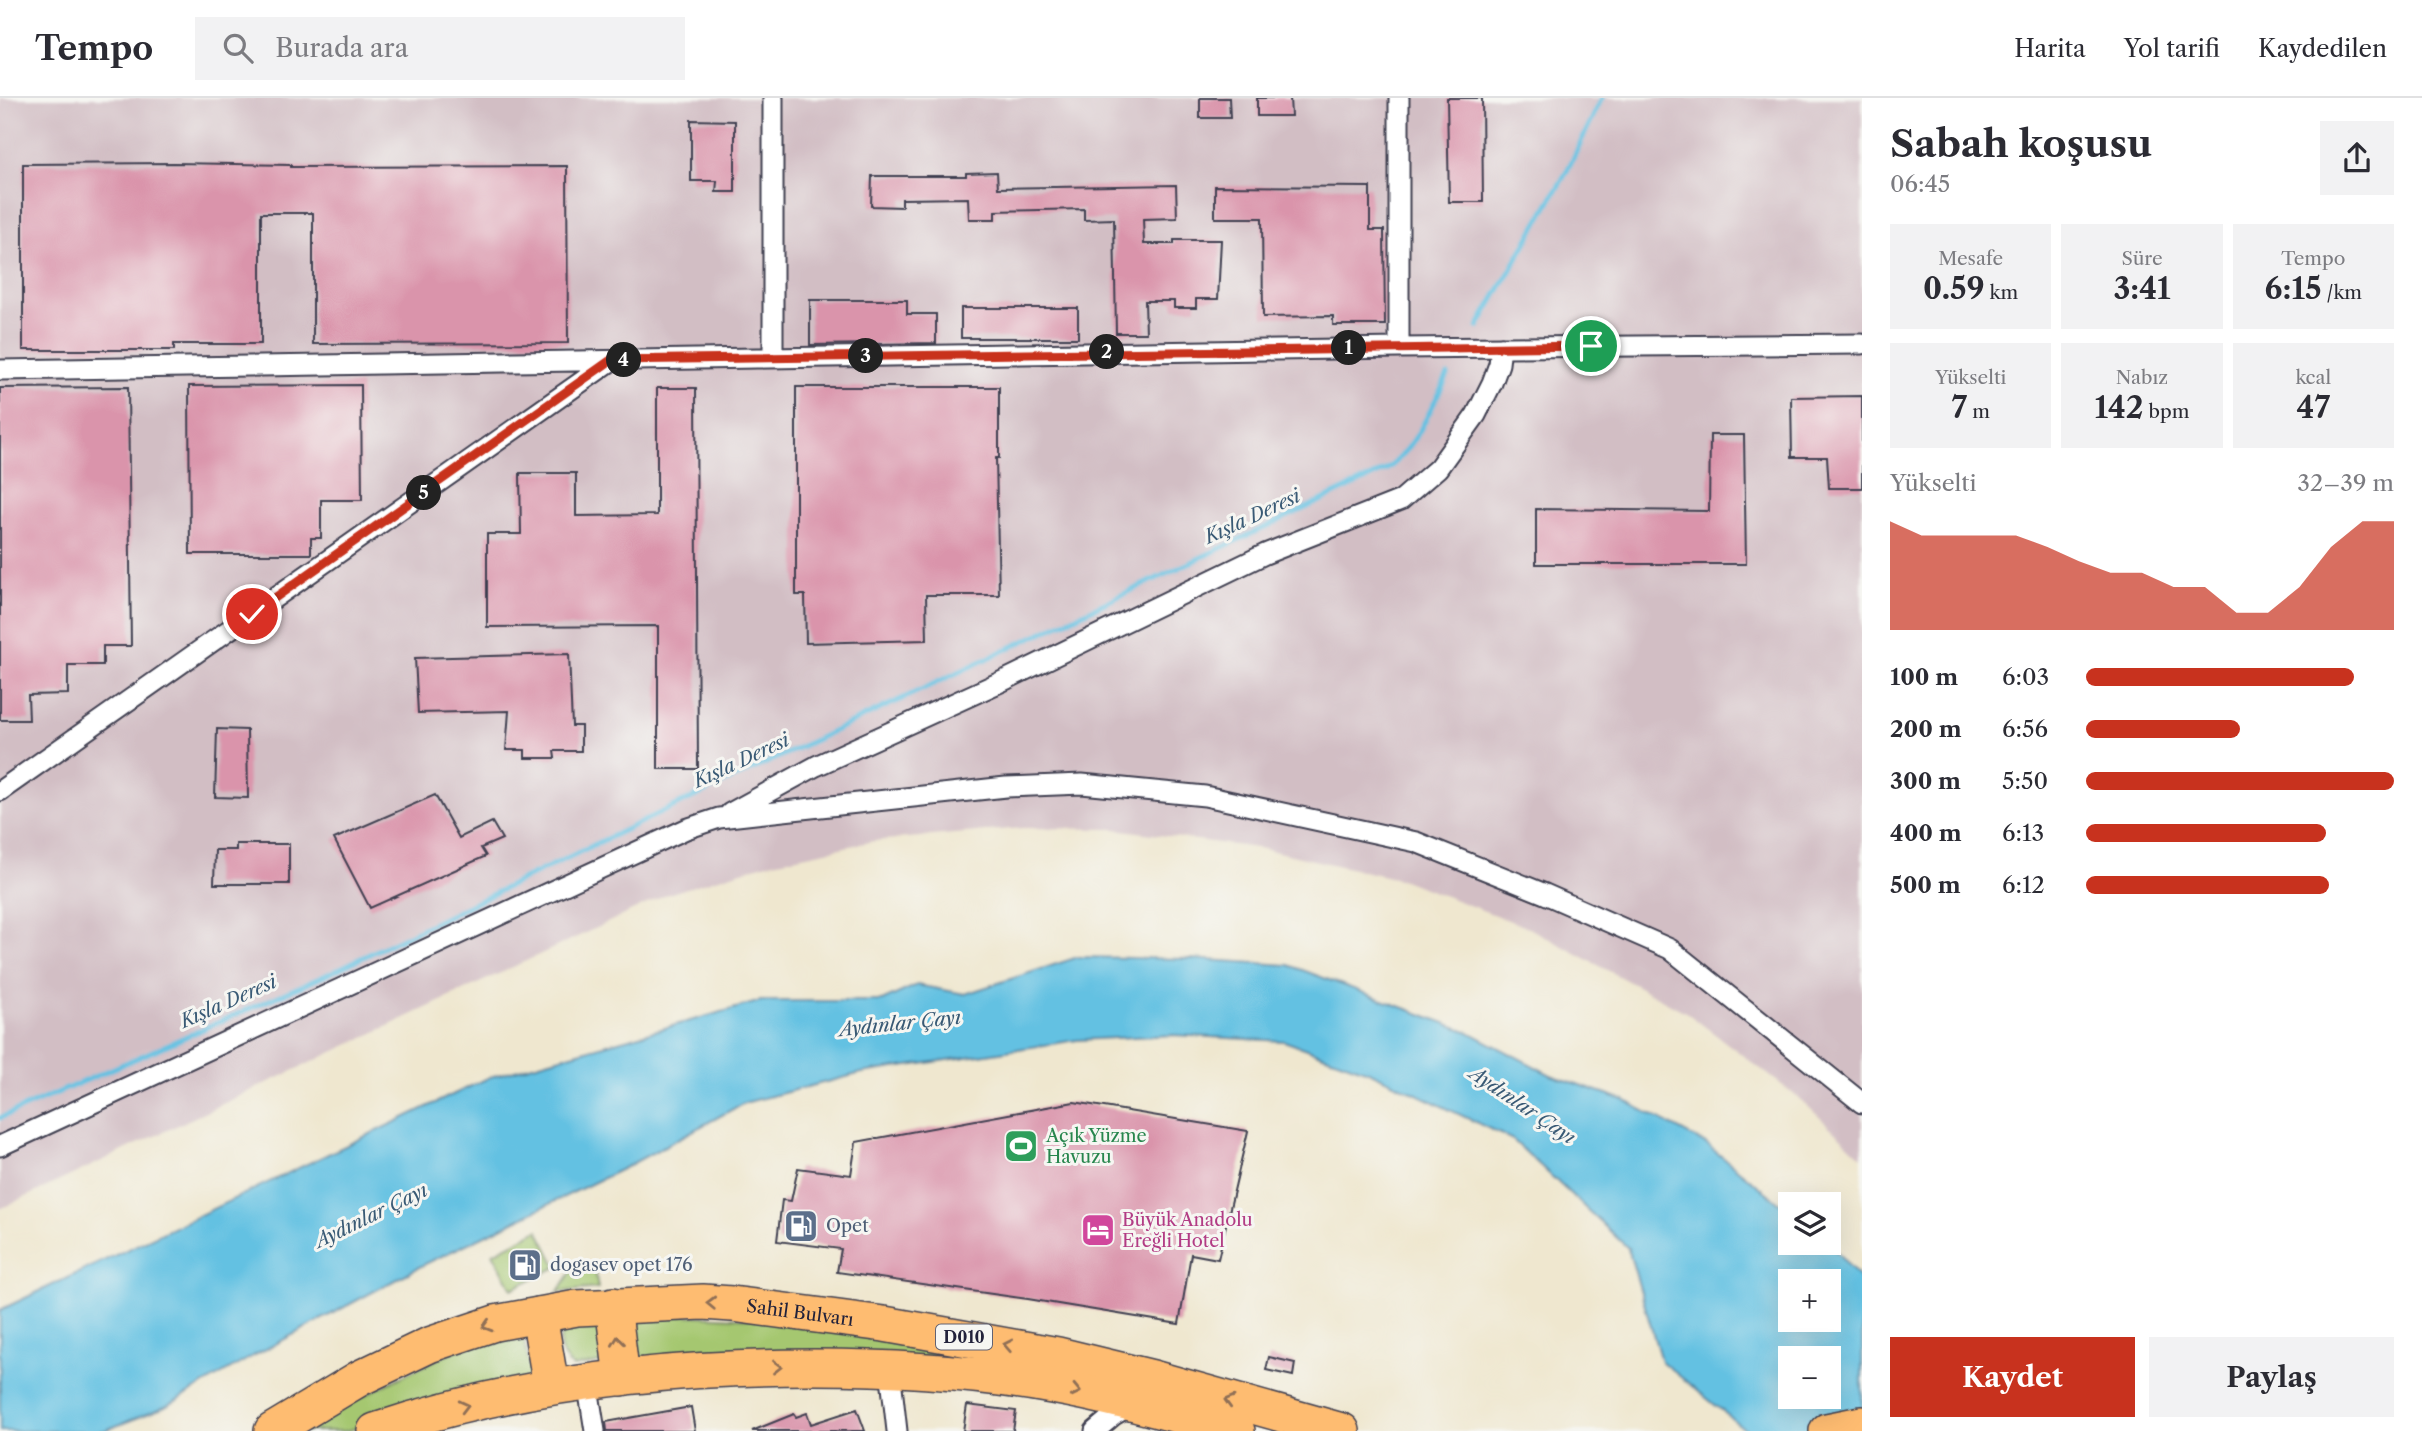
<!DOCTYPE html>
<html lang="tr">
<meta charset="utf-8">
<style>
body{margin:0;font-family:"Libre Caslon Text",serif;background:#f2f2f3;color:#2b2b33;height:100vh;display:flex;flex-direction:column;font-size:26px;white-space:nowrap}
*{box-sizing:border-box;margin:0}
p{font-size:23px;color:#7c7c81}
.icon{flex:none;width:38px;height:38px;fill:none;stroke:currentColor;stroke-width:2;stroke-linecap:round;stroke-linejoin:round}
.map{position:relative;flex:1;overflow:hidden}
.drawer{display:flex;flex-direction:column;background:#fff;width:560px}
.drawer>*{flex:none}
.controls{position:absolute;left:1778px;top:1094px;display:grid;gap:14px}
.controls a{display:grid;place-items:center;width:63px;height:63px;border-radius:0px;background:#fff;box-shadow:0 7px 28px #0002;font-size:35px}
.pin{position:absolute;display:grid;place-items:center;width:60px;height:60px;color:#fff;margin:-30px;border:4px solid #fff;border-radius:50%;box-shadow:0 2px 7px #0007}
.km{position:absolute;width:35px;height:35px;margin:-18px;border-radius:50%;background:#222;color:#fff;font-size:19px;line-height:35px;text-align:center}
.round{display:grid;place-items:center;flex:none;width:74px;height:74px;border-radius:0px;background:#f2f2f3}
.head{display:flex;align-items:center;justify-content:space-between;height:119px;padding:0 28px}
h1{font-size:38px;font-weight:700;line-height:52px}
.stats{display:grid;grid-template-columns:repeat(3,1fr);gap:10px;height:119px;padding:7px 28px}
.stats div{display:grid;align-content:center;border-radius:0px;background:#f2f2f3;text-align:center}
.stats b{font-size:30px;font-weight:700}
.stats small{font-size:19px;font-weight:400}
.stats p{font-size:19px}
.chart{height:196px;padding:14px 28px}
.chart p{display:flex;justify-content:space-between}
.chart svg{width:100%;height:126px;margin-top:7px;fill:#c8321e;opacity:.7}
.button{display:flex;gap:14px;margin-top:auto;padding:14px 28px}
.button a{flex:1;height:80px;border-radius:0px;background:#c8321e;color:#fff;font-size:28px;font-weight:700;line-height:80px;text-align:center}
.button a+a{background:#f2f2f3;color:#2b2b33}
ul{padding:0 28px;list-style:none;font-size:23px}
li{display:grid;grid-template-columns:112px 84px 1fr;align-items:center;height:52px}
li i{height:18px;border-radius:9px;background:#c8321e}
header{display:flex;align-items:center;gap:42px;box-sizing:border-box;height:98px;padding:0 35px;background:#fff;border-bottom:2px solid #e1e1e2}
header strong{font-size:33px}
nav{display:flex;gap:38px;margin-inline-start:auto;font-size:24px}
.search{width:490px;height:63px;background:#f2f2f3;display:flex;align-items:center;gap:18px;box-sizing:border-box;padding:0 24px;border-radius:0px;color:#7c7c81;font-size:26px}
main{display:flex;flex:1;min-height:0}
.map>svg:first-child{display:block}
</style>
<header>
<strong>Tempo</strong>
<div class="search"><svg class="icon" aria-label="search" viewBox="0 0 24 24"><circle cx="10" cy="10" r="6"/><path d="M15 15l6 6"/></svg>Burada ara</div>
<nav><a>Harita</a><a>Yol tarifi</a><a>Kaydedilen</a></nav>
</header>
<main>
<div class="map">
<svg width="1862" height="1333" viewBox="0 0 1862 1333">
<rect width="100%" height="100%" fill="#f6f6f2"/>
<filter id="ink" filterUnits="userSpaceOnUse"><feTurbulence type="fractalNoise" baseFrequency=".0143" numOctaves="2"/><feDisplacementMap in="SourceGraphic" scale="14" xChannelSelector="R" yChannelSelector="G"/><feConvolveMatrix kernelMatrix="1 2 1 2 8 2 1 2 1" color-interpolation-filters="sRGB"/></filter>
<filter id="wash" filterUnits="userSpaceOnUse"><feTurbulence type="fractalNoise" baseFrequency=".00686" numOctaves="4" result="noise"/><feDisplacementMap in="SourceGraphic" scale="28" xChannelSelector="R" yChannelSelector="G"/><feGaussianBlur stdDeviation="1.57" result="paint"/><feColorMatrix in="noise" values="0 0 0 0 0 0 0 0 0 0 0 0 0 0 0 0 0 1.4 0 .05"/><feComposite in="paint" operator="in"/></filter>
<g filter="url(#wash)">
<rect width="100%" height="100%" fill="#efe7cf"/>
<path fill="#d2bec4" d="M0,0H1862V1059L1799,1000L1687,915L1529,830L1403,782L1264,751L1115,731L1023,730L874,743L764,766L668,796L0,1111Z"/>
<path fill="#a5c770" stroke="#647456" stroke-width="2" d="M538,1132L557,1169L512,1191L493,1155Z
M594,1166L598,1190L558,1194L572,1173Z
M631,1215L785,1222L1054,1269L740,1253L634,1268Z
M603,1223L606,1264L573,1269C557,1256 556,1239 569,1224Z
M522,1234L533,1283L452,1302L346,1333H293L457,1251Z"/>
<path fill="#64c1e2" stroke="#43728e" stroke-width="2" fill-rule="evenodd" d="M1078,859L1190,861L1289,867L1469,934L1551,977L1624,1002L1706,1046L1790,1113V1144L1829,1145L1862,1183V1333H1747L1661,1263L1628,1150L1513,1042L1371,974L1284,943L1173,937L1077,942L862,975L744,1005L626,1069L423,1167L253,1258L165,1309L103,1333H0V1212L490,979L761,903H882L917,887L965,896ZM1790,1183H1829V1222H1790ZM1790,1260H1829V1298H1790Z"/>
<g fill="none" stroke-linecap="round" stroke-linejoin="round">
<path stroke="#64c1e2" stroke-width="5" d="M1478,229L1566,75L1602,0
M0,1020L324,878L637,726L1386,372C1416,351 1431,309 1448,277"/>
</g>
<g id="blocks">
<path fill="#da94ab" d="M1200,0H1229L1230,20H1200Z
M1257,0H1290L1291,18H1257Z
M1447,0H1482L1483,104H1449Z
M691,22L735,23V94H716L717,83H691Z
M174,65L291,67V69L567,68L568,245L313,246V115H261V246H174V252H23V66Z
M997,74L998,90L1176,87L1177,120L1143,121L1144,146H1174V142H1221L1218,201H1196V210H1174V203H1145L1146,235H1116L1114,121L1084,122V111L995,113V121H969L968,100L902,101V109L871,108L872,78H966V75Z
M1215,88L1370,89V132H1384L1385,227H1333V218L1263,219L1262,120H1215Z
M810,202H907V216H936V245L810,247Z
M961,210H1078V240H961Z
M361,287L362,402H321V440H311V456H190L189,288Z
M128,289L131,548H103V567H68V596L28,597L29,622H0V290Z
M796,289H999V360H996L999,497H926L927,542L806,545L805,497H796Z
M657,290H696L698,671H658V528L487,529V436H521L520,375H576V418L657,417Z
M1862,298V390H1829L1827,359H1792L1791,299Z
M1710,337H1744L1746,466H1536V411L1709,413Z
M569,556L572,628H581V653H554L555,660H525V652H506L509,613L418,615L415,560Z
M217,631L247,632L248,700L215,699Z
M435,697L459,740L492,724L502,741L481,750L486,758L370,810L334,741Z
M236,746H289V786H214L215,752H236Z
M1074,1004L1248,1033L1218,1161L1191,1156L1179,1226L1028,1201L837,1174L841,1151L777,1143L782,1102L791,1103L798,1070L851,1077L856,1044Z
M1269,1259L1295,1265L1293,1278L1266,1272Z
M967,1307L1016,1313L1013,1333H963Z
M691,1309L695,1333H607L606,1324Z
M857,1311L865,1333H752L794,1316L796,1319L807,1315L811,1326Z"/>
</g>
</g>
<g filter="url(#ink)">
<use href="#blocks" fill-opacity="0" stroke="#414051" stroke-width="2"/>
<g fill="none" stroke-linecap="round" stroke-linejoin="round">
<g stroke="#414051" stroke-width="23">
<path id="street" d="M773,0V260
M1399,250V0
M0,272L1399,250L1862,246
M0,693L611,263
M730,715L816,668L1007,581L1265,456L1401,402L1438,370L1476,317L1492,285L1499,266L1501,249
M0,1048L686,731L719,720L1006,689L1082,686L1205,698L1416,744L1545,796L1670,851L1862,1005
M890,1271L897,1333
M587,1283L595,1333
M1095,1333L1114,1317L1133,1306"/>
</g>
<g stroke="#414051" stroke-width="38">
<g id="highway">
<path d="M613,1207L622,1280"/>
<path d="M539,1217L551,1288"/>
<path id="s1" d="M272,1333L360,1280L429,1247L495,1225L577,1210L703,1204L732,1206L884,1226L1058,1257L1153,1280L1342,1333"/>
<path d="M375,1333C516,1285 665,1269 814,1269C893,1269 973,1274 1052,1288C1114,1299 1176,1317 1237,1333"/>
<path d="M1827,1333L1862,1326"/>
</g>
</g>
<use href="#street" stroke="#fff" stroke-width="19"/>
<use href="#highway" stroke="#febc71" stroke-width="35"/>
</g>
<defs><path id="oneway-chevron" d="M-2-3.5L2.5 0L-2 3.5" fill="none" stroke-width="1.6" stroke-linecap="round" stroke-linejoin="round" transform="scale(1.75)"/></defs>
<g stroke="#906f56">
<use href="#oneway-chevron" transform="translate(711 1205) rotate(-178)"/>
<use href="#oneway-chevron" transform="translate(487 1228) rotate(163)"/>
<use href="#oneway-chevron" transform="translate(618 1243) rotate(-97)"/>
<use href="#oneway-chevron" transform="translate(1008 1247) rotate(-169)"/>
<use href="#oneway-chevron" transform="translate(777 1269)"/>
<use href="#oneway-chevron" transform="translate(1076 1293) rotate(13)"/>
<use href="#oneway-chevron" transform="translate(1229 1303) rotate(-164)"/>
<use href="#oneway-chevron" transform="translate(464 1308) rotate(-14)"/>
</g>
</g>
<g fill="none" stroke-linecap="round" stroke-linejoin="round" filter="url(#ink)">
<g stroke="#fff" stroke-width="14">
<path id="route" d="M252,516L611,262L1591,248"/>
</g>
<use href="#route" stroke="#c8321e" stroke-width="9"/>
</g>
<defs>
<g id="stadium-square" transform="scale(1.75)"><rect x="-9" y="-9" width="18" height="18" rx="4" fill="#2e9e5b" stroke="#f6f6f2"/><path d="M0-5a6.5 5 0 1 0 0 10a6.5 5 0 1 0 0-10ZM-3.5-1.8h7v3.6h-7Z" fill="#fff"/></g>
<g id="fuel-square" transform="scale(1.75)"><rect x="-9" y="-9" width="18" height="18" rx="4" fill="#5c6f8a" stroke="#f6f6f2"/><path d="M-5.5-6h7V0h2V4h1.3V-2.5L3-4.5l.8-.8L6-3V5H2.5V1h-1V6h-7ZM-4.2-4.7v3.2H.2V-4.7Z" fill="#fff"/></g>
<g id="hotel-square" transform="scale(1.75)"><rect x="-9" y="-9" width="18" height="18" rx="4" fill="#d1479c" stroke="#f6f6f2"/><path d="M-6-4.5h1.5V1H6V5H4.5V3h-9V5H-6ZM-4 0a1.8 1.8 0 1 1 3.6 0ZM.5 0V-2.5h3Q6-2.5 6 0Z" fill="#fff"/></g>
</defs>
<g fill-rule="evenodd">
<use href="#stadium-square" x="1021" y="1048"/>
<use href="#fuel-square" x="801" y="1128"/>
<use href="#hotel-square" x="1098" y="1132"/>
<use href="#fuel-square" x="525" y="1167"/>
</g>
<g text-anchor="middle" stroke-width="6" stroke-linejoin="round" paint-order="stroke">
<rect fill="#f6f6f2" stroke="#626272" stroke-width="2" x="936" y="1226.5" width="56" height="25" rx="5"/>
<g font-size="16" font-weight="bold" fill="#22223b">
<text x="964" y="1245">D010</text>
</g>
<g font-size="18" fill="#27864d" stroke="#f6f6f2" text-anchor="start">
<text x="1046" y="1044">Açık Yüzme<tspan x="1046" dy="21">Havuzu</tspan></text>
</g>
<g font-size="18" fill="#b23c85" stroke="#f6f6f2" text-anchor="start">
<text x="1122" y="1128">Büyük Anadolu<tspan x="1122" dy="21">Ereğli Hotel</tspan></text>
</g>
<g font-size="18" fill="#4e5e75" stroke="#f6f6f2" text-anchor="start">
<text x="826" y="1134">Opet</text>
<text x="550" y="1173">dogasev opet 176</text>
</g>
<g font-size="18" fill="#22223b" stroke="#f6f6f2">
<text dy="6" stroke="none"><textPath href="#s1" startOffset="556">Sahil Bulvarı</textPath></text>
</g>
<g font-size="19" font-style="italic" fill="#395a75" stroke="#f6f6f2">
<text transform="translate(1252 418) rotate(-25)" y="7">Kışla Deresi</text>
<text transform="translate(741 662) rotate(-25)" y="7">Kışla Deresi</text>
<text transform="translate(228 903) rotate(-24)" y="7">Kışla Deresi</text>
<text transform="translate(900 925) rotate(-6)" y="7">Aydınlar Çayı</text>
<text transform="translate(1523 1007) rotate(34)" y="7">Aydınlar Çayı</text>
<text transform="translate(371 1117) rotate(-26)" y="7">Aydınlar Çayı</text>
</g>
</g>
</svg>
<div class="controls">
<a><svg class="icon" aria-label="layers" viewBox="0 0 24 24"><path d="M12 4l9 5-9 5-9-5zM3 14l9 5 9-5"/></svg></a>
<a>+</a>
<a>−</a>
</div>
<div class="pin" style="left:1591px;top:248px;background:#1e9e55"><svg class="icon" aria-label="arrive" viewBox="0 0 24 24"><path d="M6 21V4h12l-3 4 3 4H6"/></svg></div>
<div class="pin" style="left:252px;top:516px;background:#d93025"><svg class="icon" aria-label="check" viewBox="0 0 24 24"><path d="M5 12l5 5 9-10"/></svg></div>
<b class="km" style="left:1349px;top:250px">1</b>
<b class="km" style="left:1107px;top:254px">2</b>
<b class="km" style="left:866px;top:258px">3</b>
<b class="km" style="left:624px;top:262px">4</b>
<b class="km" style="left:424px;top:395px">5</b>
</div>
<section class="drawer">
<div class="head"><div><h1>Sabah koşusu</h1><p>06:45</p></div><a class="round"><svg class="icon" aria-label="share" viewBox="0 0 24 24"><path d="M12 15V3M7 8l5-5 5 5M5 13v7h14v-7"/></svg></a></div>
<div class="stats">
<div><p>Mesafe</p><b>0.59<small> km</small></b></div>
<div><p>Süre</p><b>3:41</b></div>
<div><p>Tempo</p><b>6:15<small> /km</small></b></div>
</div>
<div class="stats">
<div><p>Yükselti</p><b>7<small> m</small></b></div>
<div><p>Nabız</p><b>142<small> bpm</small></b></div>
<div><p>kcal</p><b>47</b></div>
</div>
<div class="chart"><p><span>Yükselti</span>32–39 m</p>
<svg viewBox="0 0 160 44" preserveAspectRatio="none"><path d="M0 44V6L10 11L20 11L30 11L40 11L50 15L60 20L70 24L80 24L90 29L100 29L110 38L120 38L130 29L140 15L150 6L160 6V44z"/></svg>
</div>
<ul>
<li><b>100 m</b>6:03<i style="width:87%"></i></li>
<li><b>200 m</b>6:56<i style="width:50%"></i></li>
<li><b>300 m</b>5:50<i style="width:100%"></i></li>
<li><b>400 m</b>6:13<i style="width:78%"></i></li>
<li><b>500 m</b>6:12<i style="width:79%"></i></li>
</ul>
<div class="button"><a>Kaydet</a><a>Paylaş</a></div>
</section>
</main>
